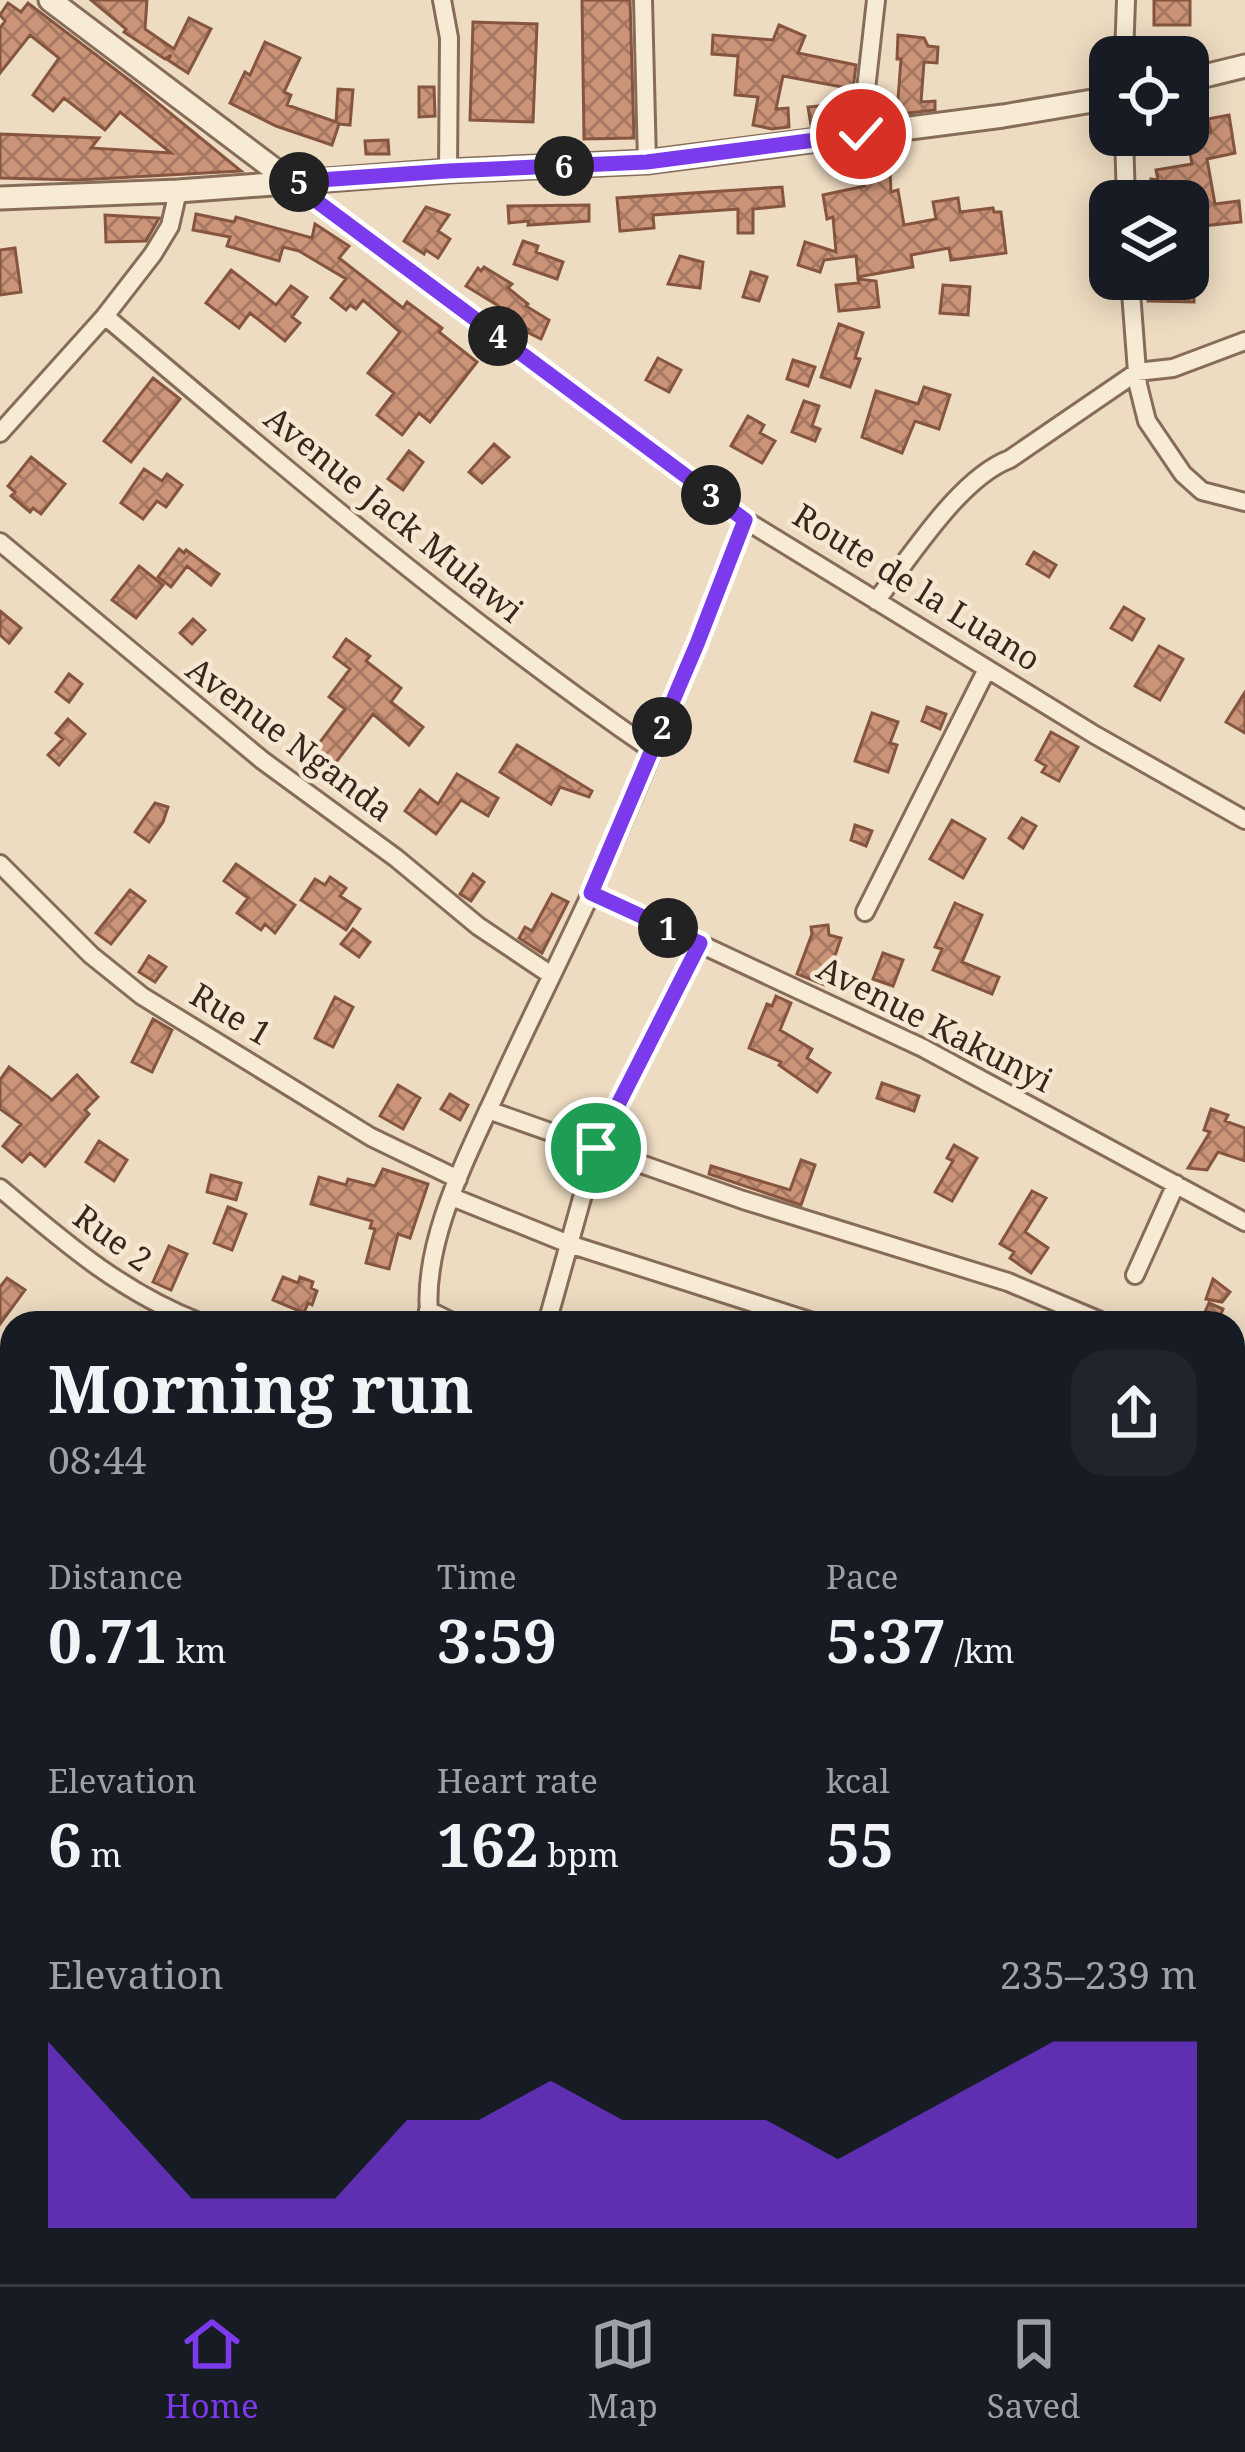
<!DOCTYPE html>
<meta charset="utf-8">
<style>
body{margin:0;font-family:"Noto Serif",serif;background:#20242c;color:#f1f3f6;height:100vh;display:flex;flex-direction:column;font-size:45px;white-space:nowrap}
*{box-sizing:border-box;margin:0}
p{font-size:39px;color:#9ea1a6}
.icon{flex:none;width:66px;height:66px;fill:none;stroke:currentColor;stroke-width:2;stroke-linecap:round;stroke-linejoin:round}
.map{position:relative;flex:1;overflow:hidden}
.side{position:absolute;left:0px;top:1311px;width:1245px;height:975px;display:flex;flex-direction:column;background:#171b24;border-radius:36px 36px 0 0;box-shadow:0 6px 30px #0003}
.side>*{flex:none}
.fabs{position:absolute;left:1089px;top:36px;display:grid;gap:24px}
.fabs a{display:grid;place-items:center;width:120px;height:120px;border-radius:24px;background:#171b24;box-shadow:0 6px 30px #0003;font-size:60px}
.pin{position:absolute;display:grid;place-items:center;width:102px;height:102px;color:#fff;margin:-51px;border:6px solid #fff;border-radius:50%;box-shadow:0 3px 12px #0007}
.km{position:absolute;width:60px;height:60px;margin:-30px;border-radius:50%;background:#222;color:#fff;font-size:33px;line-height:60px;text-align:center}
.round{display:grid;place-items:center;flex:none;width:126px;height:126px;border-radius:36px;background:#20242c}
.head{display:flex;align-items:center;justify-content:space-between;height:204px;padding:0 48px}
h1{font-size:66px;font-weight:700;line-height:90px}
.stats{display:grid;grid-template-columns:repeat(3,1fr);gap:18px;height:204px;padding:12px 48px}
.stats div{display:grid;align-content:center}
.stats b{font-size:60px;font-weight:700}
.stats small{font-size:33px;font-weight:400}
.stats p{font-size:33px}
.chart{height:336px;padding:24px 48px}
.chart p{display:flex;justify-content:space-between}
.chart svg{width:100%;height:216px;margin-top:12px;fill:#7c3aed;opacity:.7}
.tab-bar{display:flex;justify-content:space-around;align-items:center;height:168px;border-top:3px solid #363941;background:#171b24;font-size:33px;color:#9ea1a6}
.tab-bar a{display:grid;justify-items:center;gap:6px}
.tab-bar .on{color:#7c3aed}
.map>svg:first-child{display:block}
</style>
<div class="map">
<svg width="1245" height="2284" viewBox="0 0 1245 2284">
<defs>
<pattern id="building-cross-hatch" width="8" height="8" patternUnits="userSpaceOnUse" patternTransform="scale(3)"><rect width="8" height="8" fill="#cb9378"/><path d="M0 0l8 8M0 8l8-8" fill="none" stroke="#a67862"/></pattern>
</defs>
<rect width="100%" height="100%" fill="#eedcc2"/>
<path fill="url(#building-cross-hatch)" stroke="#86553f" stroke-width="3" d="M91,0H147L145,29L174,49L189,18L211,29L188,73L168,60L171,55L165,59L124,32L126,29Z
M582,0H630L634,138L584,139Z
M1154,0H1190V25H1154Z
M8,3L21,12L28,3L137,86L241,171L78,180L0,178V134L99,138L91,148L171,153L120,112L105,130L64,98L53,111L33,95L59,58L30,35L0,73V28L5,21L0,15Z
M473,22L537,24L533,122L470,120Z
M779,25L805,36L798,53L856,65L853,89L783,76L776,109L788,108L789,127L772,129L753,125L758,97L735,95L738,56L712,54L713,35L773,40Z
M898,35L924,38L928,46L938,47L937,63L924,62L921,102L935,101V110L883,116L886,100L898,99L901,59H897Z
M265,42L300,58L284,92L291,95L287,105L336,122L338,89L353,90L350,125L339,124L332,145L276,126L230,103L245,72L250,75Z
M419,87H434L435,116L419,117Z
M849,103L850,121L811,125L808,107Z
M1229,115L1235,153L1207,159L1215,204L1239,201L1241,222L1202,226L1200,207L1188,209V201L1148,197L1151,179L1158,180L1156,170L1192,164L1187,136L1211,132L1208,119Z
M388,140L389,154H366L365,141Z
M890,170L891,192L898,190L904,225L936,219L933,202L958,198L960,212L993,208L994,212H1001L1006,253L951,260L949,248L911,255L913,267L858,277L856,256L824,260L820,272L798,265L805,242L836,252L833,217L827,219L823,195L865,186L864,172Z
M782,187L784,206L753,209V233H738V209L653,215L654,228L620,231L617,198Z
M589,205V221L528,225L529,221L509,223L508,206Z
M426,207L449,215L438,231L450,239L438,258L426,250L424,254L404,241Z
M196,214L234,222L236,217L312,238L315,224L349,246L339,258L403,308L407,302L442,328L439,332L477,362L430,422L419,413L402,435L377,415L394,393L368,373L400,332L363,300L356,309L350,305L346,310L331,298L346,279L299,251L283,247L279,261L227,246L230,237L193,230Z
M105,215L159,218L146,241L106,242Z
M523,241L538,246L536,252L563,262L557,279L514,264Z
M15,248L21,292L0,295V250Z
M680,256L703,262L700,288L668,284Z
M484,267L512,284L508,288L528,304L526,306L549,320L541,339L527,332L529,330L497,305L466,286L478,268L481,271Z
M231,270L276,305L291,286L307,297L292,317L300,323L285,341L250,313L239,328L206,303Z
M751,272L767,277L759,301L743,297Z
M858,279L876,281L879,307L839,311L836,285L859,283Z
M943,285L970,287L968,315L940,313Z
M1147,286H1194V302L1148,301Z
M839,324L863,333L855,358L860,359L850,387L821,377Z
M658,358L681,370L669,392L646,380Z
M793,360L815,367L808,386L787,379Z
M153,378L180,399L131,462L104,441Z
M924,387L950,395L939,429L915,421L902,453L862,437L876,391L918,404Z
M804,401L819,406L812,426L820,429L815,441L792,432Z
M748,416L764,425L760,433L775,441L762,463L731,446Z
M494,444L509,457L482,483L469,472Z
M409,451L423,462L403,490L388,479Z
M31,457L65,484L41,514L33,508L30,512L11,496L15,492L8,486Z
M144,469L162,481L167,474L182,485L166,507L157,501L143,519L121,503Z
M179,549L184,553L186,550L219,574L211,585L187,566L171,587L158,577Z
M1034,552L1056,565L1049,577L1027,564Z
M139,566L163,585L136,618L112,600Z
M1124,607L1144,619L1132,640L1111,628Z
M0,611L21,628L9,643L0,635Z
M193,619L205,630L192,644L180,633Z
M346,639L370,656L366,661L401,688L391,702L423,727L409,745L373,714L330,770L311,754L345,709L329,697L350,669L334,657Z
M1159,646L1183,659L1160,700L1135,686Z
M69,674L82,684L69,702L56,692Z
M1245,692V733L1226,722Z
M927,707L946,714L940,729L922,721Z
M872,713L898,722L890,743L897,745L888,772L855,761Z
M68,719L85,734L59,765L48,755L63,739L56,733Z
M1051,732L1078,747L1059,781L1042,772L1046,766L1036,760Z
M517,745L592,791L589,797L560,787L551,804L500,772Z
M457,774L498,798L488,816L461,800L436,834L405,811L420,790L438,804Z
M155,803L168,807L163,822L149,842L135,832Z
M1022,818L1036,826L1023,848L1009,838Z
M952,820L985,839L963,878L930,859Z
M855,825L872,831L866,846L851,840Z
M236,864L295,905L275,933L265,924L261,930L237,913L248,898L224,881Z
M473,874L484,882L471,901L460,894Z
M330,877L346,888L340,896L360,909L346,930L301,900L315,879L325,885Z
M130,890L145,901L111,944L96,933Z
M552,894L568,902L542,953L519,938L525,927L532,931Z
M955,903L982,915L962,962L999,977L992,994L933,970L942,949L935,947Z
M828,925L829,935L841,938L825,985L797,974L812,934L811,927Z
M353,929L370,942L359,957L341,944Z
M883,953L903,960L893,986L873,979Z
M149,956L166,967L155,982L139,972Z
M776,996L791,1003L780,1030L812,1049L807,1058L830,1073L817,1092L779,1065L781,1062L749,1048L767,1004L772,1006Z
M335,997L353,1007L333,1047L315,1038Z
M153,1019L172,1030L152,1072L132,1062Z
M9,1067L52,1100L77,1075L98,1097L85,1110L89,1114L45,1166L30,1153L22,1162L3,1146L21,1124L0,1109V1080Z
M882,1083L919,1096L914,1111L877,1098Z
M398,1085L420,1098L403,1129L380,1116Z
M450,1094L468,1105L460,1120L441,1109Z
M1211,1109L1228,1115L1225,1121L1245,1128V1161L1218,1152L1207,1170L1188,1168L1210,1132L1204,1130Z
M99,1141L127,1160L114,1181L86,1162Z
M954,1145L977,1158L952,1201L935,1192L953,1161L947,1158Z
M801,1160L815,1165L801,1205L709,1174L711,1166L790,1190Z
M383,1169L428,1184L410,1238L398,1234L389,1269L366,1263L375,1229L370,1228L372,1221L311,1204L319,1177L346,1185L348,1179L375,1186Z
M211,1175L241,1183L236,1200L207,1192Z
M1032,1191L1046,1198L1025,1232L1048,1248L1031,1273L1010,1258L1014,1252L1000,1244Z
M228,1207L246,1214L232,1250L214,1243Z
M169,1246L187,1254L171,1290L153,1282Z
M283,1277L298,1283L300,1277L313,1282L311,1288L317,1291L312,1305L308,1303L304,1313L273,1300Z
M7,1278L25,1290L0,1324V1287Z
M1213,1279L1230,1292L1222,1302L1206,1299Z
M1209,1303L1223,1309L1217,1323H1200Z"/>
<g fill="none" stroke-linecap="round" stroke-linejoin="round">
<g stroke="#876d59" stroke-width="22">
<path id="minor" d="M442,0L449,38L448,171
M643,0L647,162
M1124,57L1126,0
M861,134L876,0
M1124,135L1126,201
M291,182L745,520L1095,735L1245,820
M1130,279L1138,385L1147,421L1183,474L1202,491L1245,502
M105,316C282,466 461,618 652,750
M0,433L105,316L153,254L170,226L178,191
M0,542L262,760L396,858L478,926L551,975
M876,601C910,558 959,478 1010,459L1137,372L1173,368L1245,341
M0,864L91,955L142,996L371,1137L458,1179
M591,893L923,1048L1245,1222
M865,912L987,669
M488,1110L743,1200L1008,1282L1105,1323
M0,1188C65,1243 121,1292 201,1323
M452,1197L569,1244L816,1323
M1135,1275L1176,1184
M428,1310L454,1323
M430,1323C419,1247 467,1157 498,1089C528,1023 561,958 592,891C647,769 697,645 745,520
M547,1323L596,1148L700,943
M1233,1374L1245,1380
M0,1465L12,1471
M1233,1577L1245,1579
M0,1642L7,1619
M0,1740L12,1743
M0,1984L12,1987
M1233,2017L1245,2016
M1233,2187L1245,2185
M340,2274L367,2284
M721,2274L723,2284
M34,2284L37,2274
M242,2284L249,2274
M539,2284L540,2274"/>
</g>
<g stroke="#876d59" stroke-width="27">
<path id="tertiary" d="M50,0L291,182
M1188,80L1245,66
M0,198L178,191L448,171L647,162L1003,116L1110,98"/>
</g>
<use href="#minor" stroke="#f8ebd5" stroke-width="16"/>
<use href="#tertiary" stroke="#f8ebd5" stroke-width="21"/>
</g>
<g fill="none" stroke-linecap="round" stroke-linejoin="round">
<g stroke="#fff" stroke-width="24">
<path id="route" d="M596,1148L700,943L591,893L697,644L745,520L291,182L448,171L647,162L861,134"/>
</g>
<use href="#route" stroke="#7c3aed" stroke-width="15"/>
</g>
<g text-anchor="middle" stroke-width="9" stroke-linejoin="round" paint-order="stroke">
<g font-size="33" fill="#37271d" stroke="#f5e7d1">
<text transform="translate(394 514) rotate(39)" y="12">Avenue Jack Mulawi</text>
<text transform="translate(917 587) rotate(32)" y="12">Route de la Luano</text>
<text transform="translate(290 739) rotate(37)" y="12">Avenue Nganda</text>
<text transform="translate(231 1014) rotate(31)" y="12">Rue 1</text>
<text transform="translate(935 1024) rotate(27)" y="12">Avenue Kakunyi</text>
<text transform="translate(113 1238) rotate(36)" y="12">Rue 2</text>
</g>
</g>
</svg>
<div class="fabs">
<a><svg class="icon" aria-label="locate" viewBox="0 0 24 24"><circle cx="12" cy="12" r="6"/><path d="M12 2v4M12 18v4M2 12h4M18 12h4"/></svg></a>
<a><svg class="icon" aria-label="layers" viewBox="0 0 24 24"><path d="M12 4l9 5-9 5-9-5zM3 14l9 5 9-5"/></svg></a>
</div>
<div class="pin" style="left:596px;top:1148px;background:#1e9e55"><svg class="icon" aria-label="arrive" viewBox="0 0 24 24"><path d="M6 21V4h12l-3 4 3 4H6"/></svg></div>
<div class="pin" style="left:861px;top:134px;background:#d93025"><svg class="icon" aria-label="check" viewBox="0 0 24 24"><path d="M5 12l5 5 9-10"/></svg></div>
<b class="km" style="left:668px;top:928px">1</b>
<b class="km" style="left:662px;top:727px">2</b>
<b class="km" style="left:711px;top:495px">3</b>
<b class="km" style="left:498px;top:336px">4</b>
<b class="km" style="left:299px;top:182px">5</b>
<b class="km" style="left:564px;top:166px">6</b>
<section class="side">
<div class="head"><div><h1>Morning run</h1><p>08:44</p></div><a class="round"><svg class="icon" aria-label="share" viewBox="0 0 24 24"><path d="M12 15V3M7 8l5-5 5 5M5 13v7h14v-7"/></svg></a></div>
<div class="stats">
<div><p>Distance</p><b>0.71<small> km</small></b></div>
<div><p>Time</p><b>3:59</b></div>
<div><p>Pace</p><b>5:37<small> /km</small></b></div>
</div>
<div class="stats">
<div><p>Elevation</p><b>6<small> m</small></b></div>
<div><p>Heart rate</p><b>162<small> bpm</small></b></div>
<div><p>kcal</p><b>55</b></div>
</div>
<div class="chart"><p><span>Elevation</span>235–239 m</p>
<svg viewBox="0 0 160 44" preserveAspectRatio="none"><path d="M0 44V6L10 22L20 38L30 38L40 38L50 22L60 22L70 14L80 22L90 22L100 22L110 30L120 22L130 14L140 6L150 6L160 6V44z"/></svg>
</div>
</section>
</div>
<nav class="tab-bar">
<a class="on"><svg class="icon" aria-label="home" viewBox="0 0 24 24"><path d="M3 11l9-7 9 7M6 9v11h12V9"/></svg>Home</a>
<a><svg class="icon" aria-label="map" viewBox="0 0 24 24"><path d="M3 6l6-2 6 2 6-2v14l-6 2-6-2-6 2zM9 4v14M15 6v14"/></svg>Map</a>
<a><svg class="icon" aria-label="saved" viewBox="0 0 24 24"><path d="M7 4h10v16l-5-4-5 4z"/></svg>Saved</a>
</nav>
